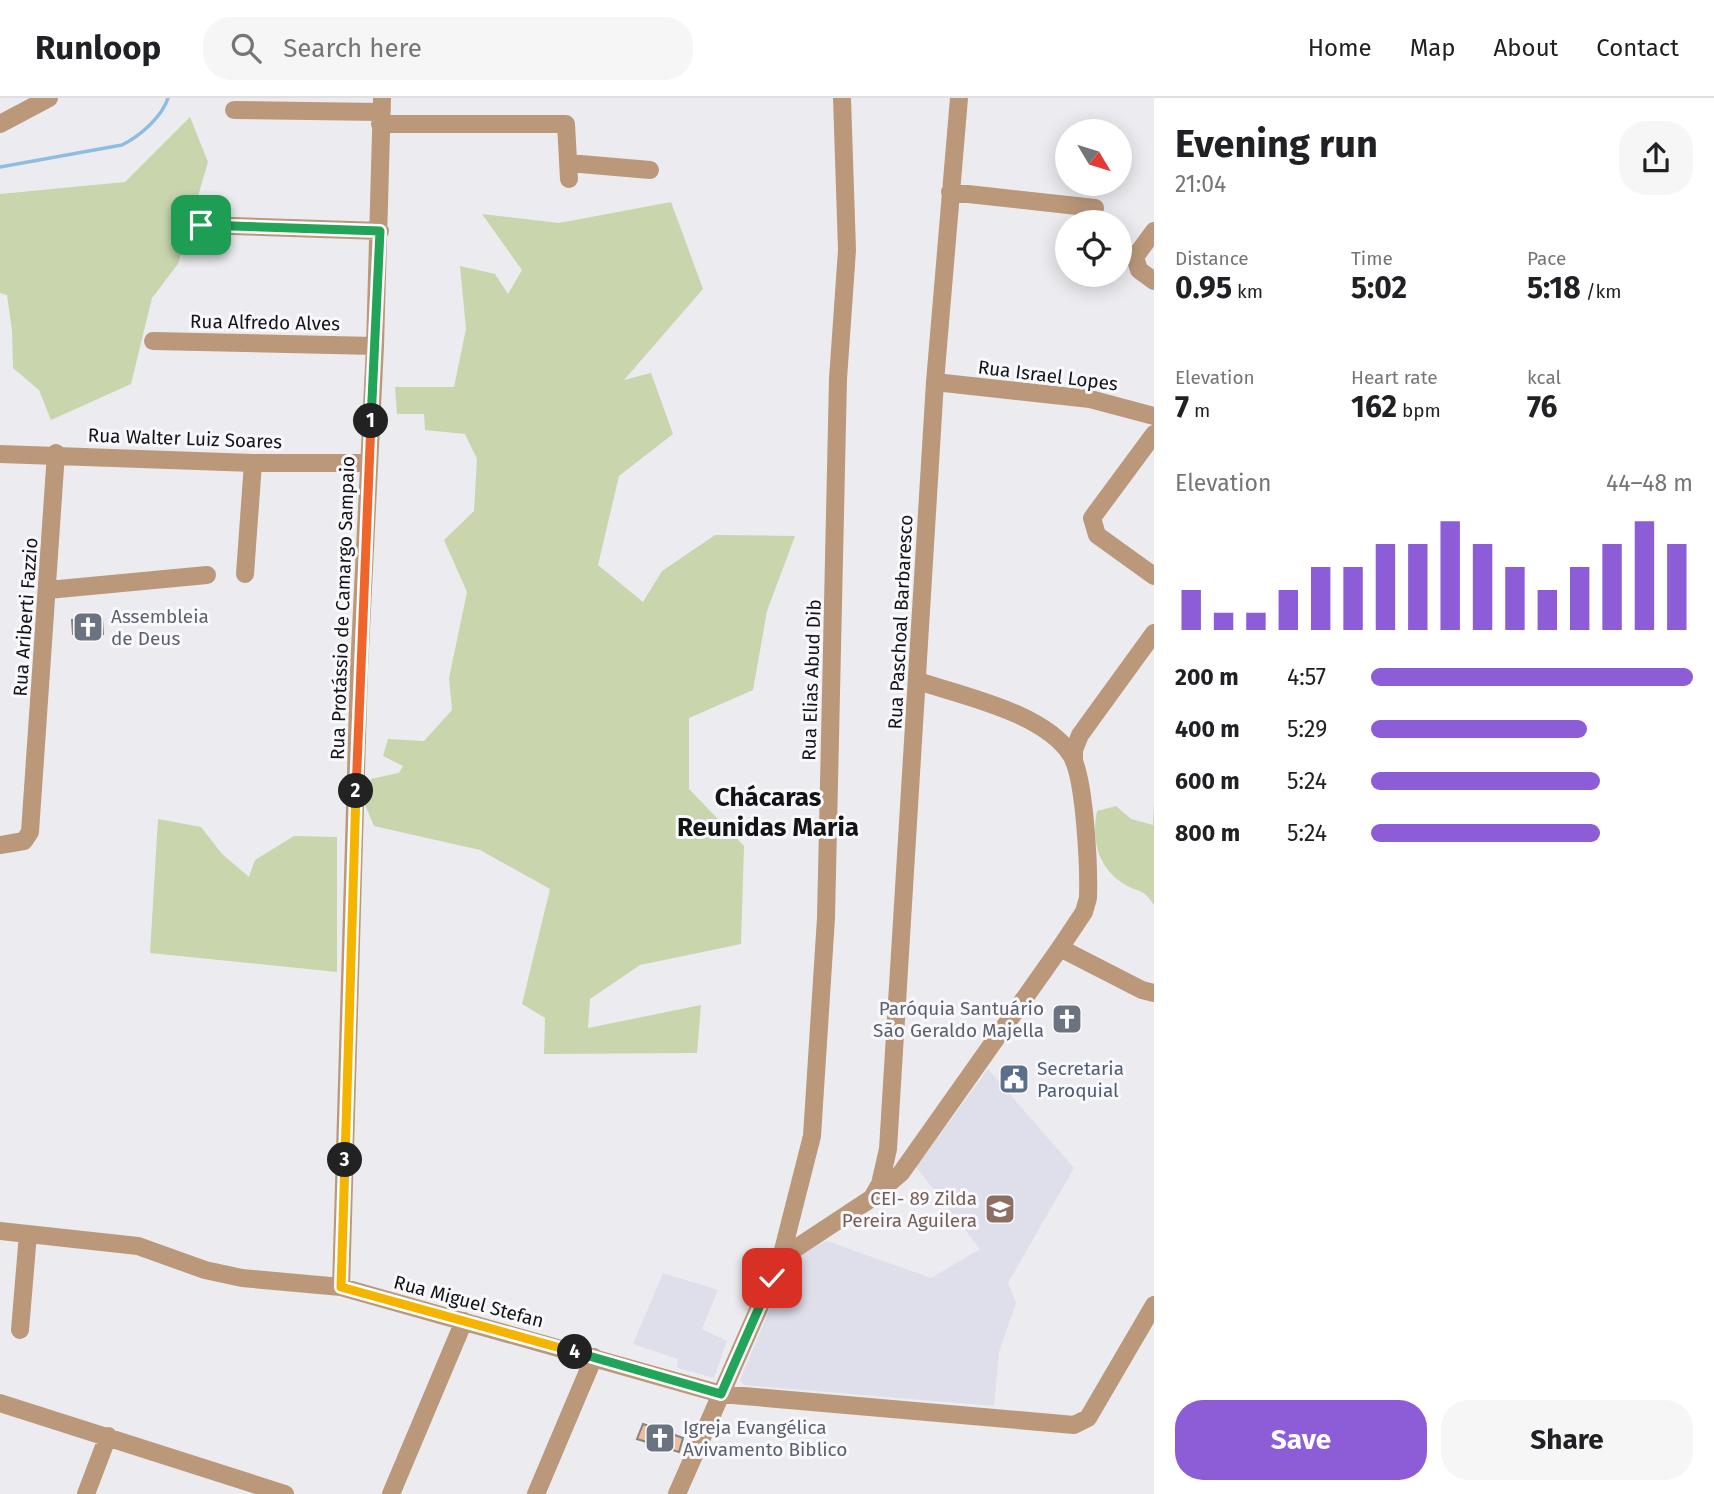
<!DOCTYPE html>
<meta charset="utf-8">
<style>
body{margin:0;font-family:"Fira Sans",sans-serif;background:#f6f6f6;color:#202124;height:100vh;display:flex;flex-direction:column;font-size:26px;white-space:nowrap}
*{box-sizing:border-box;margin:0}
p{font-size:23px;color:#757577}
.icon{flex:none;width:38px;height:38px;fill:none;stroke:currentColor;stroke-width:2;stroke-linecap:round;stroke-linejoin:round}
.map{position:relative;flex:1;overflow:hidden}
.panel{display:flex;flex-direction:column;background:#fff;width:560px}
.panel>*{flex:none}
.needle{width:46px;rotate:128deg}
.fabs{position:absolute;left:1055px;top:21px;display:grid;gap:14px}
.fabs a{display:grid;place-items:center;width:77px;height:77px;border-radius:50%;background:#fff;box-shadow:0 4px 18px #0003;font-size:35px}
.pin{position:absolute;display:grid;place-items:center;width:60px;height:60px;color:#fff;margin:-30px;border-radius:14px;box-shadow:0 4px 10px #0006}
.km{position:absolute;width:35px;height:35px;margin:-18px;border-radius:50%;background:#222;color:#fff;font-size:19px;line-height:35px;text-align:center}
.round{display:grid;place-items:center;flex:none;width:74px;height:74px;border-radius:28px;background:#f6f6f6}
.headline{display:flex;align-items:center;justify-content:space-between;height:119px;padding:0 21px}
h1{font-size:38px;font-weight:700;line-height:52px}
.metrics{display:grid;grid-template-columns:repeat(3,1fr);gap:10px;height:119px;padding:7px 21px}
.metrics div{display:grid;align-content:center}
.metrics b{font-size:30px;font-weight:700}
.metrics small{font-size:19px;font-weight:400}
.metrics p{font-size:19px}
.chart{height:196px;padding:14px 21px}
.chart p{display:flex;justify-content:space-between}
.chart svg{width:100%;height:126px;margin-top:7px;stroke:#8c5dd6;stroke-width:6}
.cta{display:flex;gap:14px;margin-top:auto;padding:14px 21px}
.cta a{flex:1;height:80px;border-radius:28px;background:#8c5dd6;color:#fff;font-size:28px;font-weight:700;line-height:80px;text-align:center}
.cta a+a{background:#f6f6f6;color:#202124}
ul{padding:0 21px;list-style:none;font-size:23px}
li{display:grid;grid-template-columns:112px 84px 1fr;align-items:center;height:52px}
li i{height:18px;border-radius:9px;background:#8c5dd6}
header{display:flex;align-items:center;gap:42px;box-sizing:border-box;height:98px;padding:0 35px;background:#fff;border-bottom:2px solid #e0e0e0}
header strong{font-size:33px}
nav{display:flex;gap:38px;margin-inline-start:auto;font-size:24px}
.search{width:490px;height:63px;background:#f6f6f6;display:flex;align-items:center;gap:18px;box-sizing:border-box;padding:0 24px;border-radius:28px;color:#757577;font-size:26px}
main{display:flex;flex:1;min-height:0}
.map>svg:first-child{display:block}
</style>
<header>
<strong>Runloop</strong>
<div class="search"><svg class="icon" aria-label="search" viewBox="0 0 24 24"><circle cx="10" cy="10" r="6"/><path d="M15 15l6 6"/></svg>Search here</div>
<nav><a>Home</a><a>Map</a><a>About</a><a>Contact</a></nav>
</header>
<main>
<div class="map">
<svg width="1154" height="1396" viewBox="0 0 1154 1396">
<rect width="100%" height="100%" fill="#ececf0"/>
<path fill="#dedfea" d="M988,971L1074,1070L1008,1185L1016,1205L999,1254L994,1308L744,1287L740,1282L791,1161L827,1143L931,1180L980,1151L916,1069Z
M663,1175L718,1192L702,1231L727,1243L714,1280L677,1270L678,1261L633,1246Z"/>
<path fill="#c8d5ad" d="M190,19L208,64L178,166L152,200L131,286L51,322L39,292L13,270L12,233L7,197L0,195V96L125,84Z
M671,104L703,191L624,282L651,275L673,336L619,378L598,467L643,504L662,473L715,437L795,438L767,513L753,592L689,620V691L744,748L741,846L640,867L590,901L588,930L701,907L697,955L544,956L545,920L522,906L550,791L480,752L374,728L365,707L371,681L399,675L403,668L383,658L388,641L424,643L452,612L449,580L467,494L444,442L474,413L477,361L465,336L425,332L424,316H397L395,289H454L466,231L460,168L495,176L508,196L522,172L482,116L559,125Z
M1154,704V807C1141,788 1140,796 1124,786C1098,770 1091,742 1097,713L1116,708L1131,721L1153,727Z
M158,721L201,729L222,756L249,779L255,762L294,738L337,739V874L150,855Z"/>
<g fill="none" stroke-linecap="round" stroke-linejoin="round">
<path stroke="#8dbde0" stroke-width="3.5" d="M0,69L122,47C140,38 162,19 168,0"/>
</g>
<path fill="#eebd9d" stroke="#878381" stroke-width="2" d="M102,521L103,536H73L72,522Z
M643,1326L683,1340L679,1354L637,1341Z"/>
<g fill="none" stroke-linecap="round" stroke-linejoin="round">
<path stroke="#bb987a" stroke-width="18" d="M234,12L381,14
M0,26L49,0
M380,26H566L569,81
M569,65L650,72
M950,94L1095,110
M201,127L380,133
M1154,133L1135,159L1139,172L1154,183
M153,243L375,248
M935,284L1090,301L1154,318
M1154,336L1092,420L1097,437L1154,478
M0,356L253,365H369
M245,476L253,365
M48,492L207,477
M1074,664V652L1080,637L1154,535
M0,747L24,743L30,734L56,355
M1060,850L1142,892L1154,895
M872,1100L880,1086L888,1051L935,284L959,0
M0,1133L138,1148L205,1172L242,1180L341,1189L721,1296L1074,1327L1088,1320L1154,1207
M781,1160L812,1038L826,820L838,281L847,152L842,0
M341,1189L359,572L375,248L382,0
M20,1232L28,1136
M0,1305L285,1396
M86,1396L108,1338
M391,1396L464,1223
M536,1396L594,1259
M677,1396L781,1160L872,1100L901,1075L1060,850L1084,814L1088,800C1089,771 1085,679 1071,657C1045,615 963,598 918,583"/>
</g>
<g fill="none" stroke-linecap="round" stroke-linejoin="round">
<g stroke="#fff" stroke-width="14">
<path id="split-1" d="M201,127L380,133L371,323"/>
</g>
<g stroke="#fff" stroke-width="14">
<path id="split-2" d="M356,693L371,323"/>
</g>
<g stroke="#fff" stroke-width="14">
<path id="split-3" d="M345,1062L356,693"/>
</g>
<g stroke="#fff" stroke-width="14">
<path id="split-4" d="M345,1062L341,1189L575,1254"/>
</g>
<g stroke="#fff" stroke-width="14">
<path id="split-5" d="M575,1254L721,1296L772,1180"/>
</g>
<use href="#split-1" stroke="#22a559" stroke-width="9"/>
<use href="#split-2" stroke="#f0652b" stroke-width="9"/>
<use href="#split-3" stroke="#f5b400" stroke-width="9"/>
<use href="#split-4" stroke="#f5b400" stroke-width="9"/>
<use href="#split-5" stroke="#22a559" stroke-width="9"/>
</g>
<defs>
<g id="church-square" transform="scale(1.575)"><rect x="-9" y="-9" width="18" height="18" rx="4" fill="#6b7280" stroke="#f9f9fd"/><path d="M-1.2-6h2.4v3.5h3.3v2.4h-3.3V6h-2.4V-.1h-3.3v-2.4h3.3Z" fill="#fff"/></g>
<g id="civic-square" transform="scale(1.575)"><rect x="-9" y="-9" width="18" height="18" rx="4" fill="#5c6f8a" stroke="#f9f9fd"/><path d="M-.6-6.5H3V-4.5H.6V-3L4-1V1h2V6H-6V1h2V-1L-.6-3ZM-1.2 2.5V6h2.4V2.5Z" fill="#fff"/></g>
<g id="school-square" transform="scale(1.575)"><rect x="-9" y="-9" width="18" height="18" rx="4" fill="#8d6e63" stroke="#f9f9fd"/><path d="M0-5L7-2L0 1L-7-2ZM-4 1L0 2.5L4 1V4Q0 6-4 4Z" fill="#fff"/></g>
</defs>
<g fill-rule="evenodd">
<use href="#church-square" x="88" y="529"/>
<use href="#church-square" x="1067" y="921"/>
<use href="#civic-square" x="1014" y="981"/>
<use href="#school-square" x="1000" y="1111"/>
<use href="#church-square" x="660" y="1340"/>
</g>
<g text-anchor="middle" stroke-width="6" stroke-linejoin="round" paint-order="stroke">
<g font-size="19" fill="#131415" stroke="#f9f9fd">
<text transform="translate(265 224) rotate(1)" y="7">Rua Alfredo Alves</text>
<text transform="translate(1048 277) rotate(7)" y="7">Rua Israel Lopes</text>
<text transform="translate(185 340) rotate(2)" y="7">Rua Walter Luiz Soares</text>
<text transform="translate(342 510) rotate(-88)" y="7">Rua Protássio de Camargo Sampaio</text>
<text transform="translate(25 519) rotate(-86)" y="7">Rua Ariberti Fazzio</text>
<text transform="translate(900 524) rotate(-87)" y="7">Rua Paschoal Barbaresco</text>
<text transform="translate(811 582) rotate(-88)" y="7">Rua Elias Abud Dib</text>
<text transform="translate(469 1203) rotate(15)" y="7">Rua Miguel Stefan</text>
</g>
<g font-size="19" fill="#5b616d" stroke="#f9f9fd" text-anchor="start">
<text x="111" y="525">Assembleia<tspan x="111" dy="22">de Deus</tspan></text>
<text x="1044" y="917" text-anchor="end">Paróquia Santuário<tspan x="1044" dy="22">São Geraldo Majella</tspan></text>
<text x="683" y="1336">Igreja Evangélica<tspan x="683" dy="22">Avivamento Biblico</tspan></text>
</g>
<g font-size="19" fill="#4e5e75" stroke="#f9f9fd" text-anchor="start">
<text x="1037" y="977">Secretaria<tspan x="1037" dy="22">Paroquial</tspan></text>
</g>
<g font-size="19" fill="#785e54" stroke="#f9f9fd" text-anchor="end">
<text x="977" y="1107">CEI- 89 Zilda<tspan x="977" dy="22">Pereira Aguilera</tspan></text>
</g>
<g font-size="26" font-weight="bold" fill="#131415" stroke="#f9f9fd">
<text x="768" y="708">Chácaras<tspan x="768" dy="30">Reunidas Maria</tspan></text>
</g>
</g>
</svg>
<div class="fabs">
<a><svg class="needle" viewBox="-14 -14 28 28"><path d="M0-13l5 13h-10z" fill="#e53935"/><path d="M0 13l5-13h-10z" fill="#757577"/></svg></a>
<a><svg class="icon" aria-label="locate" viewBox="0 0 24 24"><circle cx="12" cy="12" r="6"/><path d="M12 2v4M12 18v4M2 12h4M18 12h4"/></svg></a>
</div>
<div class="pin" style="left:201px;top:127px;background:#1e9e55"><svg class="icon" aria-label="arrive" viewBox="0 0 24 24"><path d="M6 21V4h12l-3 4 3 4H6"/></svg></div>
<div class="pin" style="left:772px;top:1180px;background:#d93025"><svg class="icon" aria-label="check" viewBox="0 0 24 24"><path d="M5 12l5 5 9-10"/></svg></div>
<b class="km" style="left:371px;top:323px">1</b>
<b class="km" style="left:356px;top:693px">2</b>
<b class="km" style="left:345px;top:1062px">3</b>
<b class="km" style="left:575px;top:1254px">4</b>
</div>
<section class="panel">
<div class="headline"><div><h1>Evening run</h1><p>21:04</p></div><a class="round"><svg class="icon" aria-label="share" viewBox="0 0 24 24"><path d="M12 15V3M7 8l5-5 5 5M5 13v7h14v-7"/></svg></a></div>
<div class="metrics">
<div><p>Distance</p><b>0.95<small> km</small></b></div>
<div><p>Time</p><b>5:02</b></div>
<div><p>Pace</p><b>5:18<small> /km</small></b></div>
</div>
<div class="metrics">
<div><p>Elevation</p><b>7<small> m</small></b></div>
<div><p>Heart rate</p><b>162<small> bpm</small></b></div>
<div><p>kcal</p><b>76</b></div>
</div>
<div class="chart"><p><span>Elevation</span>44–48 m</p>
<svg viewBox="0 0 160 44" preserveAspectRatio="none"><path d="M5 44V30M15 44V38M25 44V38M35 44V30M45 44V22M55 44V22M65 44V14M75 44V14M85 44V6M95 44V14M105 44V22M115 44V30M125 44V22M135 44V14M145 44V6M155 44V14"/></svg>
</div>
<ul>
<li><b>200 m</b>4:57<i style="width:100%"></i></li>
<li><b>400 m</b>5:29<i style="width:67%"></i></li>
<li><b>600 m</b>5:24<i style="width:71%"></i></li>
<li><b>800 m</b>5:24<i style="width:71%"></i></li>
</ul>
<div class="cta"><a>Save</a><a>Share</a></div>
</section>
</main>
